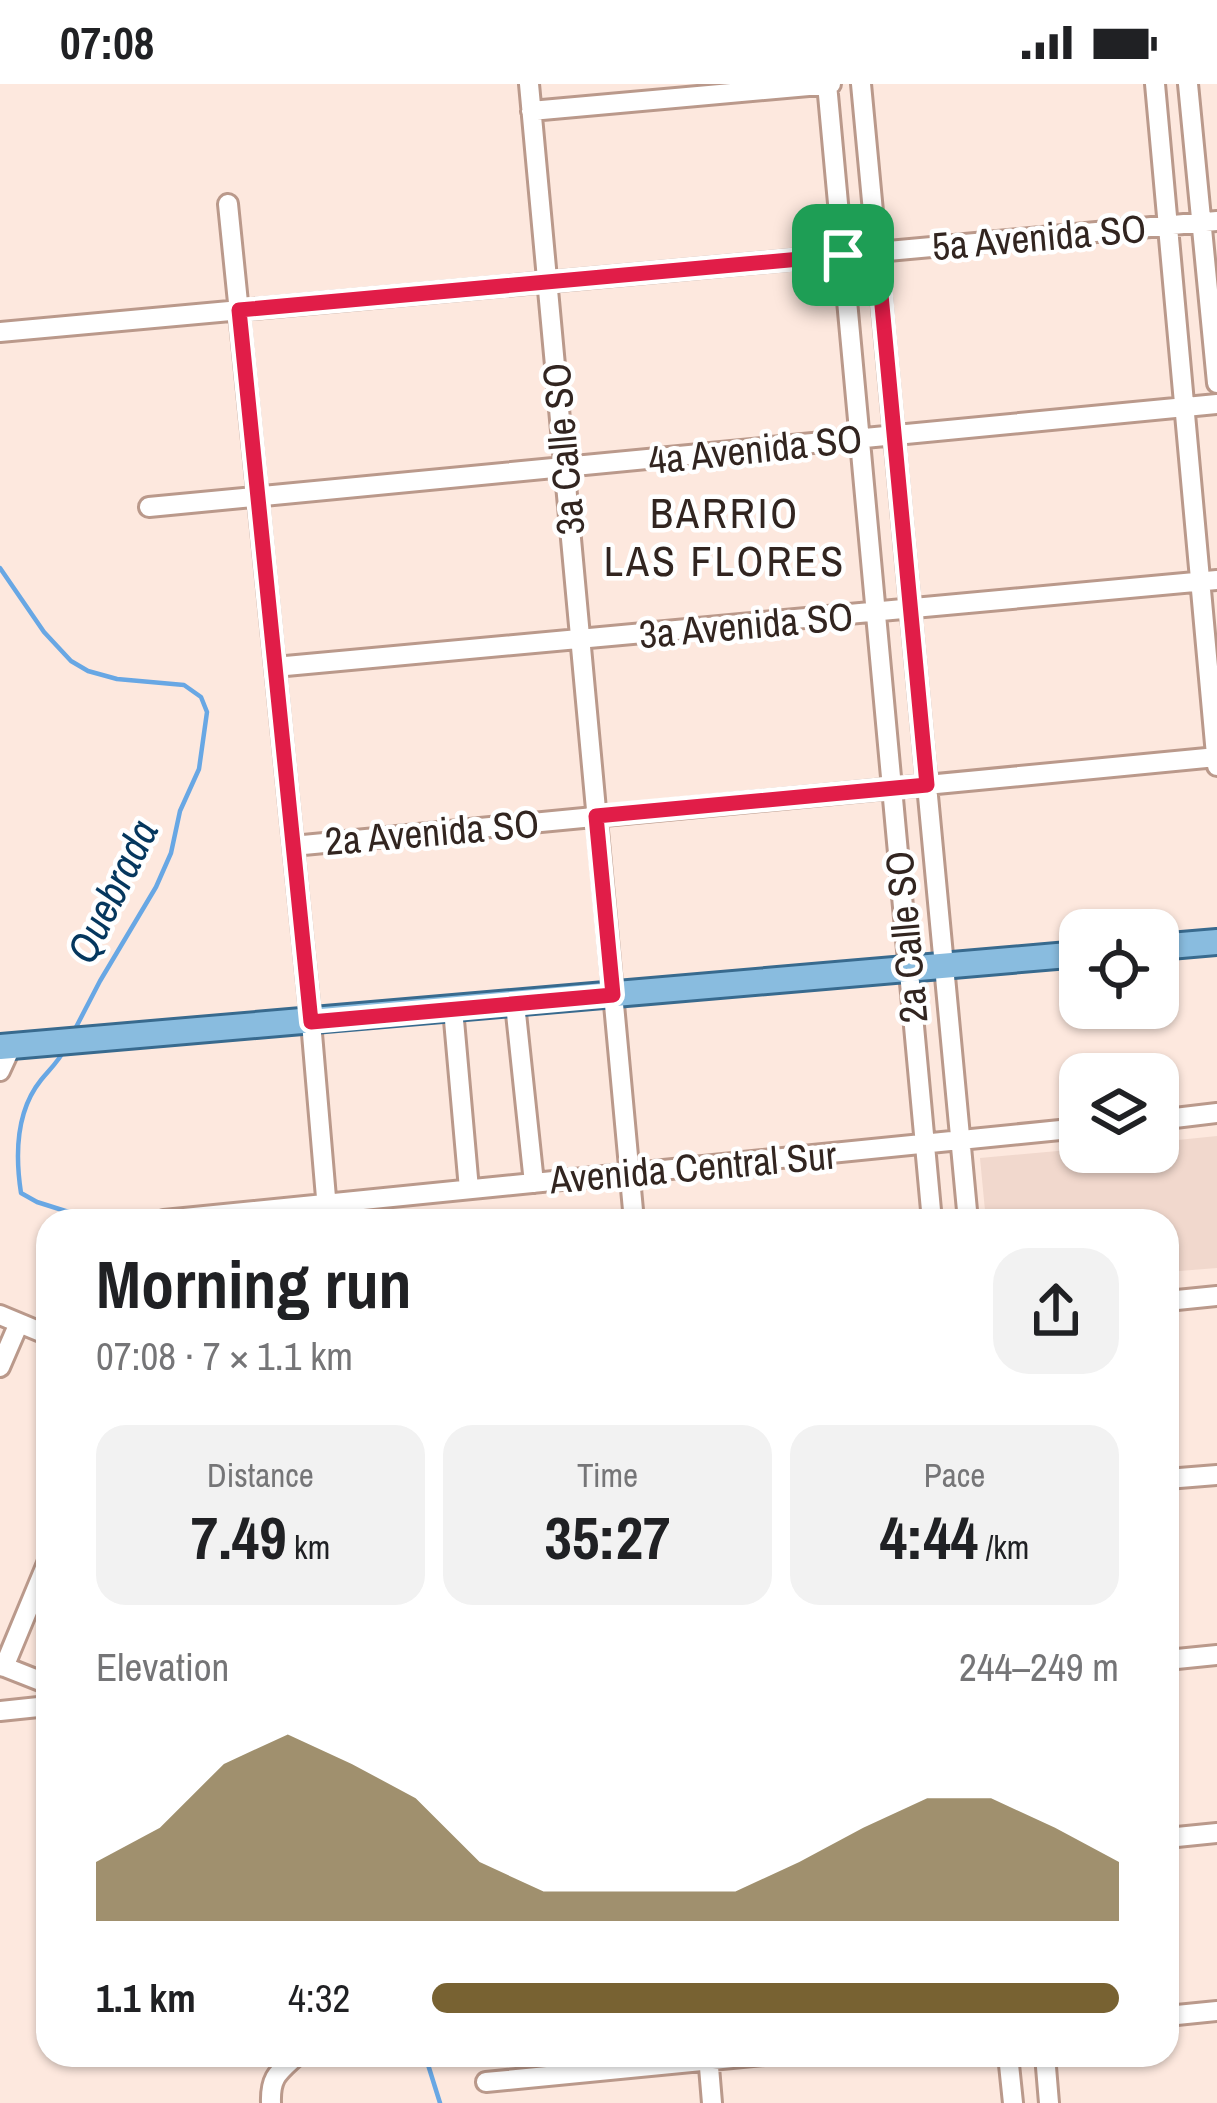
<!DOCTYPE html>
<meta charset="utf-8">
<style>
body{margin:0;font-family:"Archivo Narrow",sans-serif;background:#f2f2f2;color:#202124;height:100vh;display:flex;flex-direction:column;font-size:45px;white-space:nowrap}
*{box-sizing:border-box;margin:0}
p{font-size:39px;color:#757577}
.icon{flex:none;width:66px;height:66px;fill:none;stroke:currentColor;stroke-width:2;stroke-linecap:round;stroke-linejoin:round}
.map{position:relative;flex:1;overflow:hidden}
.details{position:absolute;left:36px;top:1125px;width:1143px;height:858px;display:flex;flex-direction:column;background:#fff;border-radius:36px;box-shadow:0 3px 9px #0004}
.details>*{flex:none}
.fabs{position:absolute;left:1059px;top:825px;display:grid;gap:24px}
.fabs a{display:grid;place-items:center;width:120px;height:120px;border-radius:24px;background:#fff;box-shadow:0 3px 9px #0004;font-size:60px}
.pin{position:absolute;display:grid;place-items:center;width:102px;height:102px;color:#fff;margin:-51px;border-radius:24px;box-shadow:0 6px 18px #0006}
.round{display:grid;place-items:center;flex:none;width:126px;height:126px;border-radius:36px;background:#f2f2f2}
.overview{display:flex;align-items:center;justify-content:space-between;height:204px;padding:0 60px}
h1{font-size:66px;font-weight:800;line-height:90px}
.figures{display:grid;grid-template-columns:repeat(3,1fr);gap:18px;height:204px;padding:12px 60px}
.figures div{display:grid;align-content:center;border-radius:30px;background:#f2f2f2;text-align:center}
.figures b{font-size:60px;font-weight:800}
.figures small{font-size:33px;font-weight:400}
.figures p{font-size:33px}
.chart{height:336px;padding:24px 60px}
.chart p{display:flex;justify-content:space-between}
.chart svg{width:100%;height:216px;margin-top:12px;fill:#786232;opacity:.7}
ul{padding:0 60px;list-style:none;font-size:39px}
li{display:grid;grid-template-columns:192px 144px 1fr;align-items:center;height:90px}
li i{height:30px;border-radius:15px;background:#786232}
.status{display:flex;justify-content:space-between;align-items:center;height:84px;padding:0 60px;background:#fff;direction:ltr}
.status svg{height:33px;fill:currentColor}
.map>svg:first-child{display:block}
</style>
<div class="status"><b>07:08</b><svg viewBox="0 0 49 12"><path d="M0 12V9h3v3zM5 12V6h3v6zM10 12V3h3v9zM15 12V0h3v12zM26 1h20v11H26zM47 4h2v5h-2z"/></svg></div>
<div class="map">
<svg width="1217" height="2019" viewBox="0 0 1217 2019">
<rect width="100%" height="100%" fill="#fde8de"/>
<path fill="#f1d8cd" d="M1217,1052V1184L1167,1188V1137H986L980,1074L1080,1065V1068H1158V1058Z"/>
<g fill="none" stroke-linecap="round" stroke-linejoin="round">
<path stroke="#68a7e4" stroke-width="4.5" d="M0,484L44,548L71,577L88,587L117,595L184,601L201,613L207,628L199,685L180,727L171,769L156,803L100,897L73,949
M65,965C58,978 50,985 41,996C16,1027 15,1070 21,1109L37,1118L97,1137
M425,1971L440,2019"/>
<g stroke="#ba998b" stroke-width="24">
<path id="minor" d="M529,0L634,1137
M827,0L932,1137
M861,0L968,1137
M1155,0L1217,682
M1188,0L1217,299
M531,27L831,0
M228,120L311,938L328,1137
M0,248L1217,137
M149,423L1217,320
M275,583L1217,496
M293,762L1217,673
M515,920L534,1099
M453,925L469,1105
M0,987L11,963
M1158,1036L1217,1029
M164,1136L1080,1044
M1167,1217L1217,1212
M0,1231L48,1251
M0,1283L19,1239
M1167,1395L1217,1391
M1167,1576L1217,1571
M0,1581L48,1600
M4,1583L48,1477
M0,1627L48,1622
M1167,1754L1217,1749
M1167,1932L1217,1927
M708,1971L712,2019
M1008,1971L1013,2019
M1045,1971L1049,2019
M486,1998L764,1971
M271,2019C270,1992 279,1988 297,1971"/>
</g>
<g stroke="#386a8e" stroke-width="30">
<path id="major" d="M1158,863L1217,858
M0,963L1080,870"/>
</g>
<use href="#minor" stroke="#fff" stroke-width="18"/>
<use href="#major" stroke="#89bcdf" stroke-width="24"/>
</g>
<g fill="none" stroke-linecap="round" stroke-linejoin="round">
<g stroke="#fff" stroke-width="24">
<path id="route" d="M877,168L927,701L596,732L613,911L311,938L239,226Z"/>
</g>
<use href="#route" stroke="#e11d48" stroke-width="15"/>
</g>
<g text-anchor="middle" stroke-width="9" stroke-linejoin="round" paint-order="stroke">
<g font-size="39" fill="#322520" stroke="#fff">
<text transform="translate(1039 153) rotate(-5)" y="14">5a Avenida SO</text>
<text transform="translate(563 365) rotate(-95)" y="14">3a Calle SO</text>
<text transform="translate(755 365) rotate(-6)" y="14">4a Avenida SO</text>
<text transform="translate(746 541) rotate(-5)" y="14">3a Avenida SO</text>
<text transform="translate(432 748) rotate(-5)" y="14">2a Avenida SO</text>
<text transform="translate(906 853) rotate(-95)" y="14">2a Calle SO</text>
<text transform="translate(693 1083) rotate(-5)" y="14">Avenida Central Sur</text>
</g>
<g font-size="42" letter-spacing="3" fill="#322520" stroke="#fff">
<text x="725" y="444">BARRIO<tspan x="725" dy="48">LAS FLORES</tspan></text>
</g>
<g font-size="42" font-style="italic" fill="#05375e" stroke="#fff">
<text transform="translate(112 807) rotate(-64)" y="15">Quebrada</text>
</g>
</g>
</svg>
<div class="fabs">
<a><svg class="icon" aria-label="locate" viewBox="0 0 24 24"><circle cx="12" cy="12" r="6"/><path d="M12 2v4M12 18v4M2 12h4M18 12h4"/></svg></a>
<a><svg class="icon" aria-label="layers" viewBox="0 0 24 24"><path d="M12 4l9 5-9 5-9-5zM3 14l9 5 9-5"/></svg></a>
</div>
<div class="pin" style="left:843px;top:171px;background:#1e9e55"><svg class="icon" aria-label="arrive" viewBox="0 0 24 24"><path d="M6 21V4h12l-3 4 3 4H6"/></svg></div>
<section class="details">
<div class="overview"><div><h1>Morning run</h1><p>07:08 · 7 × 1.1 km</p></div><a class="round"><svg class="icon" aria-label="share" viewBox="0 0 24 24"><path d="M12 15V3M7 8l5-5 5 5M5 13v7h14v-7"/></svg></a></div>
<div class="figures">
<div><p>Distance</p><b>7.49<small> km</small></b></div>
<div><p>Time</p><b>35:27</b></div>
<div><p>Pace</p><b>4:44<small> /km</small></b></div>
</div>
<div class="chart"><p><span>Elevation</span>244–249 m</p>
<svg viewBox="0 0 160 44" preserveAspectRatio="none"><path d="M0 44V32L10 25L20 12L30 6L40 12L50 19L60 32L70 38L80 38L90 38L100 38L110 32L120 25L130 19L140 19L150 25L160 32V44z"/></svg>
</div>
<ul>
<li><b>1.1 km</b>4:32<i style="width:100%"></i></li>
</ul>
</section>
</div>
